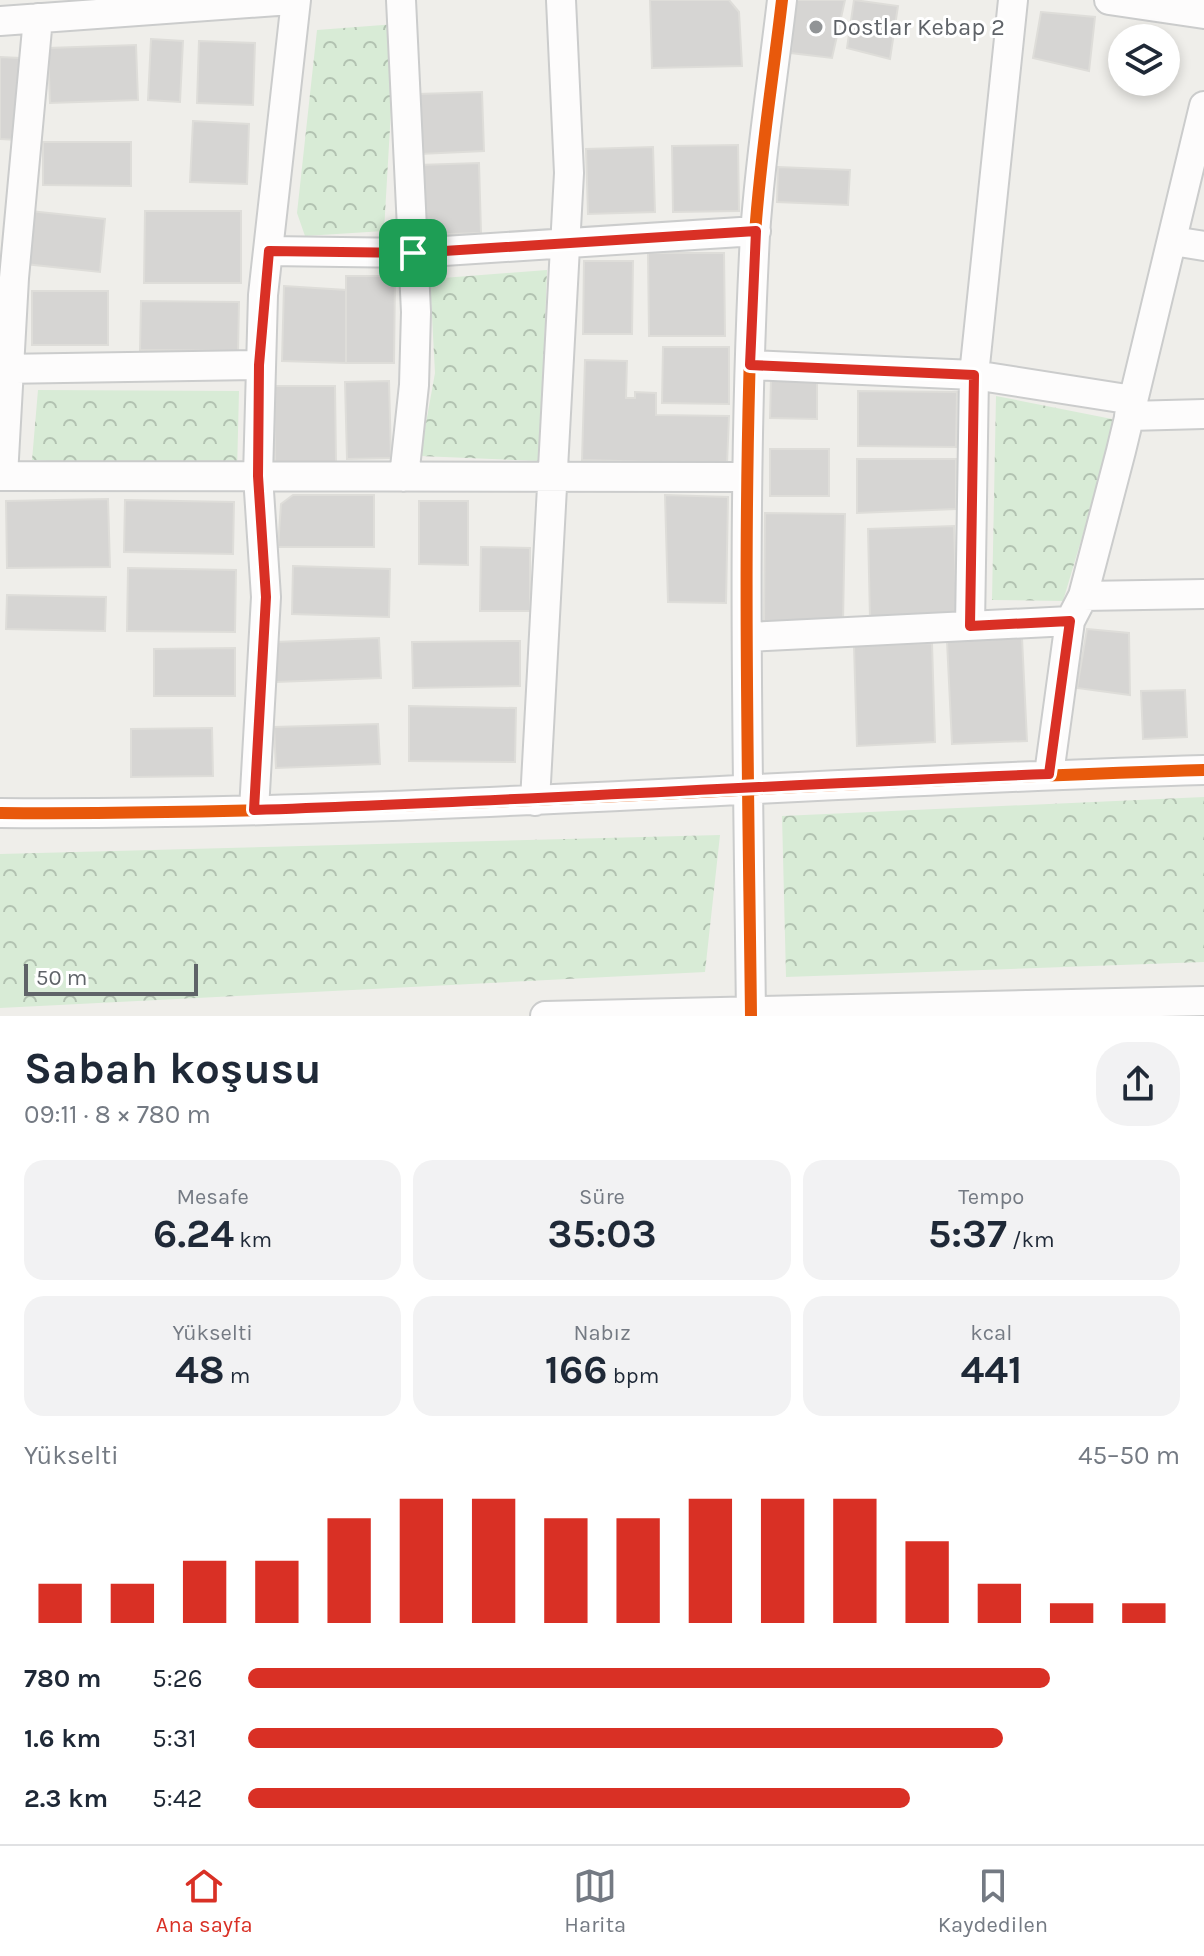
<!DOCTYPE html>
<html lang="tr">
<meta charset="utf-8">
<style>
body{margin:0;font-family:Karla,sans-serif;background:#f2f2f3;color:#1f2937;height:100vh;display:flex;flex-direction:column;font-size:30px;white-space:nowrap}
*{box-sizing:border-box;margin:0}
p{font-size:26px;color:#747a83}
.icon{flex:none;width:44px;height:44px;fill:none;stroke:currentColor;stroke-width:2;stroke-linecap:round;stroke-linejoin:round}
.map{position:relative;height:1016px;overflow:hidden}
.sheet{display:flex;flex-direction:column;background:#fff;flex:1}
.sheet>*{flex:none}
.tools{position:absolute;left:1108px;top:24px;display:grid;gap:16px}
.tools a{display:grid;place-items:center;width:72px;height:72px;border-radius:50%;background:#fff;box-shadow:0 4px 12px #0003;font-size:40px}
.scale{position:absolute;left:24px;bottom:20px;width:174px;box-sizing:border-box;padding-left:8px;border:4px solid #5f6368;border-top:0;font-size:22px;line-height:28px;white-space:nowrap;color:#5f6368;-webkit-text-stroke:6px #fff;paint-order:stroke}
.pin{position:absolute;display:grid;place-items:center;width:68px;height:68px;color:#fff;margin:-34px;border-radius:16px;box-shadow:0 4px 12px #0006}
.round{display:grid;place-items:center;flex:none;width:84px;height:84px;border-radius:32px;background:#f2f2f3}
.summary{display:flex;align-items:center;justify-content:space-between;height:136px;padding:0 24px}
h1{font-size:44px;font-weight:700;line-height:60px}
.figures{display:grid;grid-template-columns:repeat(3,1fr);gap:12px;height:136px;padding:8px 24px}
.figures div{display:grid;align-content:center;border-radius:20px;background:#f2f2f3;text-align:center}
.figures b{font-size:40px;font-weight:700}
.figures small{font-size:22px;font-weight:400}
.figures p{font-size:22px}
.chart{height:224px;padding:16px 24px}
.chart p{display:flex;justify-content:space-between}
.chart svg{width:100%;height:144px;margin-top:8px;stroke:#d93025;stroke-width:6}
ul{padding:0 24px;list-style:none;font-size:26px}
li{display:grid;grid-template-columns:128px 96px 1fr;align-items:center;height:60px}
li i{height:20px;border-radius:10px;background:#d93025}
.menu{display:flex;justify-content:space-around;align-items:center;height:112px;border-top:2px solid #e0e1e3;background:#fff;font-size:22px;color:#747a83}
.menu a{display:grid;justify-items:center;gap:4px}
.menu .current{color:#d93025}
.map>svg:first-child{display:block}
</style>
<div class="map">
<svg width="1204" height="1016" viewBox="0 0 1204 1016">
<defs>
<pattern id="park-crowns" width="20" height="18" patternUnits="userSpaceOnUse" patternTransform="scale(2)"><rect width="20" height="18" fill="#d8ebd6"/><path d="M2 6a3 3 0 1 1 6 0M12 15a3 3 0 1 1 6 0" fill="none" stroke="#b2c2b1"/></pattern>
</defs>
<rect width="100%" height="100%" fill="#efeeea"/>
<path fill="url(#park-crowns)" d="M396,24L384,231L305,236L297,213L317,30Z
M547,270L540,461L420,456L435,373L430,279Z
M38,390L239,391L237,472L32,460Z
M996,396L1117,420L1063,601L992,600Z
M1204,797V962L786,977L782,816Z
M720,835L705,972L0,1008V854Z"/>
<path fill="#d6d5d3" stroke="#deddd9" stroke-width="2" d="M650,0H729L739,12L742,66L652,68Z
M795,0H845L832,58L791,53Z
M854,0L898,6L890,59L847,48Z
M1041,12L1095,17L1089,71L1033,58Z
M151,39L183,41L180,102L148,100Z
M199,41L255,43L253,105L197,103Z
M136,45L138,100L50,103L48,48Z
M0,57L20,58L17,140L0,139Z
M482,92L484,151L420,154L418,94Z
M193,121L249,124L247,184L190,182Z
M43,142H131V186L43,185Z
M738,145L739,211L673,212L672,146Z
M653,147L655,212L588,214L586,149Z
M479,163L481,233L420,235L418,165Z
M778,167L850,170L848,205L777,202Z
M30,211L105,219L100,272L25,264Z
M145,211H241V283H144Z
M648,253H724L725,336H649Z
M584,261H633L632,334H583Z
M346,276H395L394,363H346Z
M284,286L346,290V363L282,361Z
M32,291H108V345H32Z
M141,301L239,302L238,351L140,350Z
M663,347H729V404L662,403Z
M585,360L627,361L626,398H635V392L656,393V415L729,416L727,464L582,460Z
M771,379H817V419L770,418Z
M389,381L391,458L347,459L345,382Z
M274,386H335L336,463H275Z
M858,391L957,392L956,447L858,446Z
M770,449H829V496H770Z
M857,459H956V509L857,513Z
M293,495H374V547H278L281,504Z
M665,495L728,497L726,603L668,602Z
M108,499L110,567L7,568L6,501Z
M125,500L234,502L233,554L124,552Z
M419,501H468V565L419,564Z
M765,513L845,514L843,622L764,621Z
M954,526L957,615L870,618L868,529Z
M481,547L530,548V611H480Z
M293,566L390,569L389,617L292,614Z
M128,568L236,570L235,632L127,631Z
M7,595L106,597L105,631L6,629Z
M1087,629L1129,633L1130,695L1077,688Z
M379,638L381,678L276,682L275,642Z
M1022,638L1027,741L952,744L947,641Z
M520,641V686L413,688L412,642Z
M932,643L935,742L857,746L854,646Z
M235,648V696H154V649Z
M1185,690L1187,737L1143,739L1141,691Z
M409,706L516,708L515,762L409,761Z
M378,724L380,764L276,768L274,727Z
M212,728L213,776L131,777V729Z"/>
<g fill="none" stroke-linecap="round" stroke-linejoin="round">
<g stroke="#cbcccc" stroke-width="32">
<path id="minor" d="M401,0L416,312L414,385L404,477
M1109,0L1204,14
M0,21L291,0
M1173,241L1204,246
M269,251L413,253L756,231
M750,365L974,375L1133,400
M0,369L259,365
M1129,416L1204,414
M0,476L747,477
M3,476L14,278L38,18
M1083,596L1204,594
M970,626L974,375L1013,0
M747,637L1070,621
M1049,774L1070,621L1083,596L1121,451L1204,106
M535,801L569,173L561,0
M254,810L266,597L258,476L263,295L296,0
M0,813C402,816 803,781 1204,770
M545,1016L1204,1001
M751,1016C748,756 741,495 755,235C760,157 773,78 782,0"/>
</g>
<use href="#minor" stroke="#fdfcfc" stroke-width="28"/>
<g stroke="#fff" stroke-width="17">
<path id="cycleway" d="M0,813C402,816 803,781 1204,770
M751,1016C748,756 741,495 755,235C760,157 773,78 782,0"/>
</g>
<use href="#cycleway" stroke="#e8590c" stroke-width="12"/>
</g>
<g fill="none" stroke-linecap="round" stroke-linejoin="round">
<g stroke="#fff" stroke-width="16">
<path id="route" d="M756,231L750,365L974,375L970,626L1070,621L1049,774C784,784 520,801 254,810L266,597L258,476L259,365L269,251L413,253Z"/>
</g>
<use href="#route" stroke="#d93025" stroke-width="10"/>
</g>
<circle fill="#919496" stroke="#fff" stroke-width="3" cx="816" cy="27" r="8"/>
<g text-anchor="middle" stroke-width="6" stroke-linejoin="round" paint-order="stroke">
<g font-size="24" fill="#5f6368" stroke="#fff" text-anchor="start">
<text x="832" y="35">Dostlar Kebap 2</text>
</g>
</g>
</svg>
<div class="tools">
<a><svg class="icon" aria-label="layers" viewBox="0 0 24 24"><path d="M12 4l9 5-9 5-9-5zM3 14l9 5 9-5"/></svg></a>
</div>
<div class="scale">50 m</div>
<div class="pin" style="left:413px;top:253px;background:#1e9e55"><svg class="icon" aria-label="arrive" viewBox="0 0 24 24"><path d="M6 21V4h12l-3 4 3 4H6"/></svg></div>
</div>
<section class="sheet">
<div class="summary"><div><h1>Sabah koşusu</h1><p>09:11 · 8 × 780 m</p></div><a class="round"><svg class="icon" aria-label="share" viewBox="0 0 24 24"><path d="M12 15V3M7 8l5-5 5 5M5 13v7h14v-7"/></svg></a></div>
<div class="figures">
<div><p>Mesafe</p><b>6.24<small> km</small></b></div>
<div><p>Süre</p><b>35:03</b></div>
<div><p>Tempo</p><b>5:37<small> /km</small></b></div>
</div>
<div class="figures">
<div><p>Yükselti</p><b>48<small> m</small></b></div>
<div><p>Nabız</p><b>166<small> bpm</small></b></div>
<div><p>kcal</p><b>441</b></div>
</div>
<div class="chart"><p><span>Yükselti</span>45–50 m</p>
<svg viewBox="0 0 160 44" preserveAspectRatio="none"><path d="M5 44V32M15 44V32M25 44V25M35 44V25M45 44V12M55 44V6M65 44V6M75 44V12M85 44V12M95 44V6M105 44V6M115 44V6M125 44V19M135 44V32M145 44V38M155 44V38"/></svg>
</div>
<ul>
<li><b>780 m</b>5:26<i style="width:86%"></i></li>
<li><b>1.6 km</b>5:31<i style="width:81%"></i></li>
<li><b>2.3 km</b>5:42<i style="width:71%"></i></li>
</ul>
</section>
<nav class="menu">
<a class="current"><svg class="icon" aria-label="home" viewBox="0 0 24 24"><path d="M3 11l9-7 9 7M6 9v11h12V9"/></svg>Ana sayfa</a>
<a><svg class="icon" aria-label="map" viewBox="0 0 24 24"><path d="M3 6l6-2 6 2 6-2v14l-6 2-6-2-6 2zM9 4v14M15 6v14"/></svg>Harita</a>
<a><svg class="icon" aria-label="saved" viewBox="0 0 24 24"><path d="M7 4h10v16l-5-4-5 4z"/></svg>Kaydedilen</a>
</nav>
